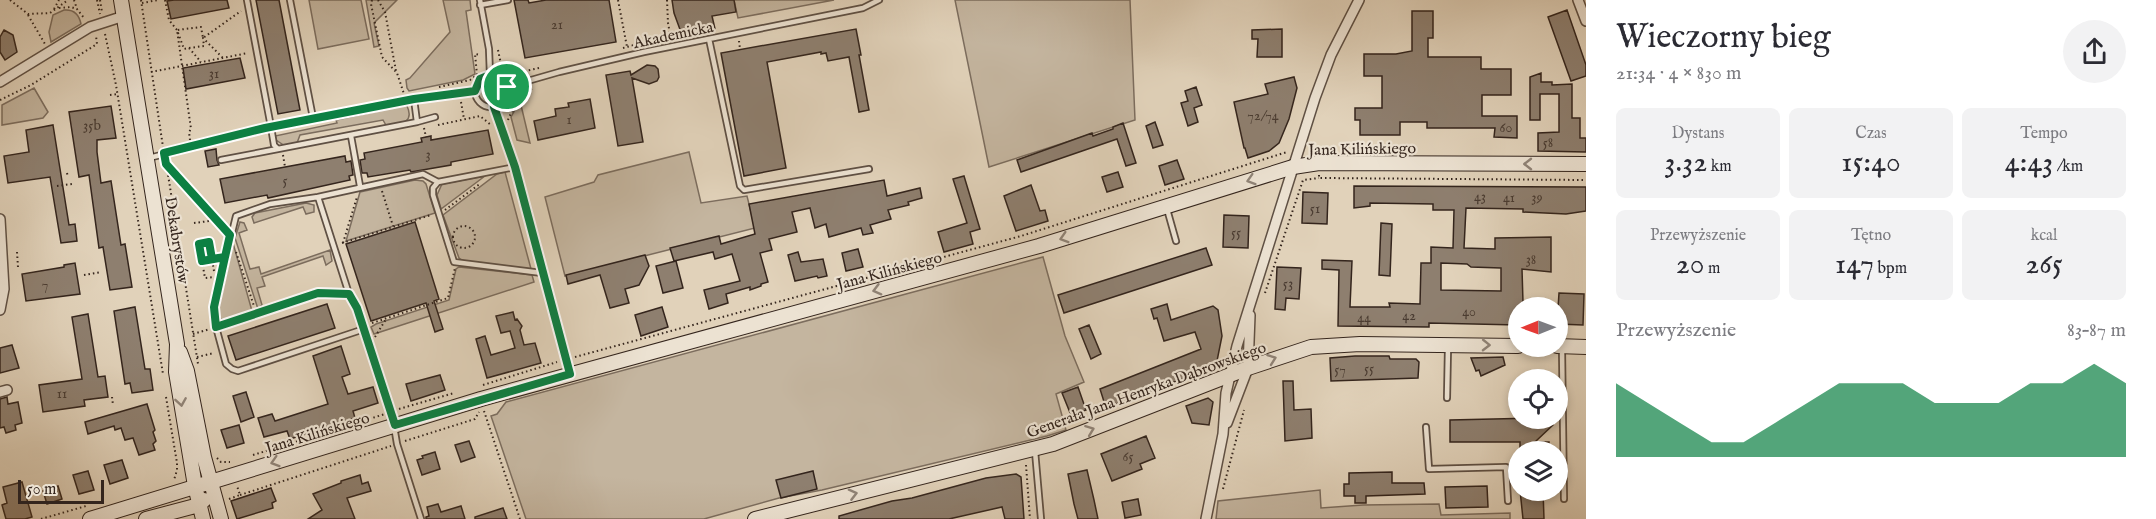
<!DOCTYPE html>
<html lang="pl">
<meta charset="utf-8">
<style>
body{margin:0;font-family:"IM FELL English",serif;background:#f2f2f3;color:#2b2b33;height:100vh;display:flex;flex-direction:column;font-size:22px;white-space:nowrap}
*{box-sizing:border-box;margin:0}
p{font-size:20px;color:#7c7c81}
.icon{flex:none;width:33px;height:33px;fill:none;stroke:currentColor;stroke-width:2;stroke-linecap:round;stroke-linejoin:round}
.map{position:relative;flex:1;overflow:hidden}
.drawer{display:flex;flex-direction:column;background:#fff;width:570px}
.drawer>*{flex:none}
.needle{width:39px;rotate:269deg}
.controls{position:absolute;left:1508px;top:297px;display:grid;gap:12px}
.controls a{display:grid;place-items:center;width:60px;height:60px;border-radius:50%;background:#fff;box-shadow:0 3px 9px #0003;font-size:30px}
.scale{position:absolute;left:18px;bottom:15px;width:86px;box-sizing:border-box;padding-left:6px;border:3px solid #34251d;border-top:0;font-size:16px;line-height:21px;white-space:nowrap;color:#34251d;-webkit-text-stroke:4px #ece2d2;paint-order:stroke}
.pin{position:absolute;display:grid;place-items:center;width:51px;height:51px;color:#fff;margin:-26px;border:3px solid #fff;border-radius:50%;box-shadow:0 2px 6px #0007}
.round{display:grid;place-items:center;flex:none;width:63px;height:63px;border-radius:32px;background:#f2f2f3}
.summary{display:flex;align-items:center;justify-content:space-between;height:102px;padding:0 30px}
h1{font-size:33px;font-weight:600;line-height:45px}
.metrics{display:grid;grid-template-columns:repeat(3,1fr);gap:9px;height:102px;padding:6px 30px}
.metrics div{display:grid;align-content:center;border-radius:9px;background:#f2f2f3;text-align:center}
.metrics b{font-size:30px;font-weight:600}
.metrics small{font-size:16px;font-weight:400}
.metrics p{font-size:16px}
.chart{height:168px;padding:12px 30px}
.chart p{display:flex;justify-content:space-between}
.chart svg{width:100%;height:108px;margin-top:6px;fill:#0b8043;opacity:.7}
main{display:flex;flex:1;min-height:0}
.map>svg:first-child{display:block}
</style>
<main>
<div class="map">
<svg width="1586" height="519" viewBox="0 0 1586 519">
<rect width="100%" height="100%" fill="#e1d2ba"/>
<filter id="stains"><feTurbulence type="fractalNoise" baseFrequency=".00333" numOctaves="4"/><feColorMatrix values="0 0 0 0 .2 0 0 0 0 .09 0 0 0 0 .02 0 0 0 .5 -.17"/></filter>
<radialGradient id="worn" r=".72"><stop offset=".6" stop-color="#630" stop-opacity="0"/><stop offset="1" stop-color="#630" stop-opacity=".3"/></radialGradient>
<path fill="#c4b59f" stroke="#7c6d5e" stroke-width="1.5" d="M309,0H361L369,39L318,49Z
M366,0H397L374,23L379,46L374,47Z
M443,0H470L471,10L466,11L475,74L463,80L409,91L407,88L406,80L410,78L450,32Z
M734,0H834L738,18Z
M955,0H1130L1135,120L989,167Z
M64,10C74,9 79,14 81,24L51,42L49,32L53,15Z
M34,88L48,112L43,118L2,125V105Z
M520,101L530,143L517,140L511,117Z
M405,105L407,106C415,123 400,124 387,127L383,120L300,135L297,143L285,146L276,140L275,136L337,123L336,120Z
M689,152L701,203L747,196L755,228L565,276L545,197L594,182L598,175Z
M505,172L531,269L463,261L459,258L443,215L497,174Z
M485,176L441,209L437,195L442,184Z
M415,180L423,181L426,184L435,213L346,241L360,192Z
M306,203L314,205V212L306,214L303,207L254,223L252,217L255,213Z
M240,222L244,223L247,230L239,233L250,269L259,267L261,274L330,250L332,261L326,265L323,256L262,277L265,286L257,288L262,305L258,309L235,238Z
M233,243L252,311L223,320L219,317L218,311Z
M1043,257L1065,336L1084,382L1056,394L1066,430L1047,436L822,490L779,498L704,519H526L491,416L497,414L506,402Z
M459,267L532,275L534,282L374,334L371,327L376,324L449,300L456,269Z
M1320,490L1321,508L1363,505L1439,504L1441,515L1510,513V519H1216L1218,501Z"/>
<path fill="#8e7f6f" stroke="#34251d" stroke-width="1.5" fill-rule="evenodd" d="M174,0H227L229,8L171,19L167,1Z
M256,0H279L300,110L278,114Z
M514,0H528L529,3L546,0H609L616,42L525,58Z
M672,0H734L736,12L712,16L715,29L682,35L674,13Z
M1567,10L1586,65V76L1571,81L1548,17Z
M1412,11H1433V38H1428V57H1481V69H1511V95H1482V116H1517V138L1494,137L1495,128H1427V122H1400V135H1360V120H1355V108H1382V76H1364V54H1396L1412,51Z
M856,29L861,55H859L869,110L859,112L849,57L828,61L826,53L821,54V52L767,62L786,168L744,176L721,53Z
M1282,29V57H1257L1258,39H1252V30Z
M4,30L13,35L17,52L5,60L0,52V37Z
M240,58L245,78L186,89L183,68Z
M647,65L655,66L658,69L659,77L657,81L649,84L632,78L643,142L618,146L606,75L630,71L631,75Z
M1541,73V82H1552V85L1572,84V118H1580V138H1586V152L1538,151V133L1559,132V94H1540V120H1530V77Z
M1294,77L1297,88L1289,119L1279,143L1269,151L1248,158L1245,148H1244L1234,102L1268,94L1265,84Z
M1196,87L1202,105L1194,108L1198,122L1188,126L1181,103L1188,101L1185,91Z
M590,99L595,128L538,140L534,121L556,116L555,109L569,107L568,103Z
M111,106L116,138L97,140V152L101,183L111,181L121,245L125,244L132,287L110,290L103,247L99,248L89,175L79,177L69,112Z
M1155,122L1163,145L1153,148L1146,126Z
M1123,123L1136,163L1126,166L1117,139L1021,172L1017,160L1092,133L1093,136L1113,129V127Z
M53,125L69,225L75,224L77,241L61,243L50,177L8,183L4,156L29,152L26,130Z
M488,130L493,154L451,162V165L411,172L410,170L368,177L367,173H362L360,160L365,159L364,153L422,142L421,138L431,136V140Z
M216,149L217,160L219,165L208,167L205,151Z
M345,156L346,162L351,161L353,175L349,176L350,180L268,198L267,195L225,203L220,179Z
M1177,160L1184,179L1165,185L1159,166Z
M1118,172L1123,187L1107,192L1102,177Z
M964,176L980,229L970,232L973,244L944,252L938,232L967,223L953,179Z
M884,180L887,196L920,188L922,198L908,202L909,205L888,210L891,219L870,225L873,233L863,235L861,228L829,237L826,224L815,228L810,208L792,212L797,232L769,239L772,250L760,253L768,282L761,284V286L750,290V287L726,294L728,303L709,309L704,290L740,281L732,254L715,259L713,252L674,261L670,248L719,236L721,244L755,234L749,204Z
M1031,185L1040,211L1045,210L1048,221L1016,231L1004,196Z
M1354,186L1586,187V211L1566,214L1523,212V209L1466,208L1464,248L1495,249V238L1551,237V272L1522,269L1523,302L1522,308H1518V325L1429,323V327L1338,326L1339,270L1322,269V260L1352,261L1350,307H1390L1389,303L1420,304L1421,263H1431V247L1453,248L1454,210H1433V204L1370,203V206L1354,208ZM1441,263L1467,264L1471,267L1501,268V291L1441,290Z
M1303,192L1328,193L1327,224L1302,223Z
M1224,215L1249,216L1248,248L1223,247Z
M415,222L439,299L434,301L443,329L435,332L426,303L371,321L346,244Z
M1381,223L1392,224L1390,276L1379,275Z
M1206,248L1212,265L1064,313L1058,295Z
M858,249L863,267L846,271L842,253Z
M798,252L801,262L823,259L827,276L818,278L817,276L795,281L788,255Z
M645,255L649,266L639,285L625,289L629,303L610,308L600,275L568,284L566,275Z
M676,261L683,288L663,293L656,266Z
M75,263L80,294L26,301L22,274L64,267V265Z
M1277,267L1301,268L1299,299L1286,298L1285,310L1275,309Z
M1559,293L1584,294L1583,325L1557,324Z
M327,304L335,328L236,360L228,336Z
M1167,304L1171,320L1213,306L1218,310L1222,336L1216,366L1106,408L1100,389L1201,349L1195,332L1164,341L1157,318L1154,319L1151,309Z
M135,307L145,369H150L153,390L132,393L130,383L125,384L114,311Z
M662,307L668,327L641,336L635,315Z
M513,312L515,320L517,319L522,326L520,330L524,345L535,343L541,363L487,378L476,339L485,336L491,355L515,348L510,331L501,333L496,316Z
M88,314L98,377L105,376L108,397L84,400L85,406L43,412L39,385L82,379L72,317Z
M1089,325L1101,354L1091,359L1079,329Z
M12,345L19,368L0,373V348Z
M341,346L350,374L342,377L348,394L373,387L378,403L353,411L355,418L290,439L287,431L264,437L258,418L272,414L275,421L328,404L313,356Z
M1355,356H1389L1390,359H1416L1419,362L1418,378L1331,381L1330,358Z
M1503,357L1505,365L1481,376L1479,370L1476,371L1471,358Z
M440,375L445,390L411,401L406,384Z
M1283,381H1293L1294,410L1311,409L1312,438L1285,441Z
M1078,387L1086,410L1071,415L1062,393Z
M246,392L254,417L241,422L233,396Z
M7,397L8,404L18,402L22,423L15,425L16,430L6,433L4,427L0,428V399Z
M1208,398L1213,402L1209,425L1192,423L1186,406Z
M147,404L155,430L153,432L156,441L153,444L155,450L139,455L133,438L125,440L121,428L115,430L114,426L88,434L85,422Z
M1532,418H1553V425L1535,442H1549V452H1520V442H1450V420Z
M239,425L244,443L227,448L221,430Z
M1146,436L1155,458L1140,464L1142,469L1112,481L1101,454Z
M469,441L475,457L461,462L455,445Z
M435,452L440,469L422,475L417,460L423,458L422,456Z
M122,460L128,478L110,484L104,465Z
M1087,470L1094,500L1098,519H1078L1074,504L1068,474Z
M88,471L94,490L79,494L73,475Z
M813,471L817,489L781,498L776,480Z
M1392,472V483H1424L1425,494L1366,496V503H1355V496H1344V484H1349V473Z
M1016,474L1021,477L1024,519H1005L1002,507L949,519H839V516L892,501L912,498L986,478Z
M360,475L362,484L368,482L371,491L347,498L355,519H308L322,510L313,494L341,483V481Z
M22,482L32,517L25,519H6L2,505L7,503L3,487Z
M58,486L62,499L47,504L43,491Z
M1487,486L1488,507L1446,508L1445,487Z
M271,488L276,501L272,503L273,508L237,519L231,501Z
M1520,490H1543L1544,519H1523Z
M1138,499L1141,515L1125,518L1122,502Z
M438,504L441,512L461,506L465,519H426V517L429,516L427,507Z
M503,508L507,519H475V517Z"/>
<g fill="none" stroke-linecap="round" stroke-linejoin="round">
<g stroke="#5f5044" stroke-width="8">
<path id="lane" d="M247,0L271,127L274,145L278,149L417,122L414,99
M290,0L313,118
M480,0L489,49L490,75
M480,5L508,0
M709,39L740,186L744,190L869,169
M475 91a16 16 0 1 1 32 0a16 16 0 1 1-32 0Z
M507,87L559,72L644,52L863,8L879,0
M494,107L515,167L569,371
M417,122L435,117
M351,136L360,186
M149,158L265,128L414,99L475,91
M221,160L278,149
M438,182L433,188V195L454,262L542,273
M318,197L349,294L358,308L392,414L397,444L421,519
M1167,209L1176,241
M216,327L318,293L349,294
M364,329L238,371L232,369L226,364L216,327L214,307L236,216L270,204L318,197L423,174L438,182L515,167
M1562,349L1564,499
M1447,398L1448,348
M1426,427L1429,469L1506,467L1508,501
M1035,451L1041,519"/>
</g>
<g stroke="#5f5044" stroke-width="12">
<path id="street" d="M1578,0L1586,21
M0,82L90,27L124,16
M0,219L4,289L0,310
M0,392L7,390
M1227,423L1248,368L1250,315
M1206,519L1223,434L1226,393L1237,346L1315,98L1331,55L1359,0"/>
</g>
<g stroke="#34251d" stroke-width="16">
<path id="secondary" d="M121,0L177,344L176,372L195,486L203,519
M1557,346L1586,347
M180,352L187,371L204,457L221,519
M90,519L481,399L1039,246L1293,167L1319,163L1586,164
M146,519L199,505L204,500
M755,519L1053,444L1248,368L1311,347L1360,344L1518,346"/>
</g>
<path stroke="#34251d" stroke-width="2" stroke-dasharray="1.5 3" stroke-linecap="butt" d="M10,0L28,14L50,13L68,0
M74,0L77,9L84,18
M97,0L100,14
M100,0L102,12
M141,0L163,147
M165,0L169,20L177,30L184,49L189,48L201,62
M372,0L371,4L382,57L397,73L404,94
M378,0L385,12L396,71
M618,0L627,47
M667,0L668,23L671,39
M142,3L158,0
M59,8L71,7L77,9
M54,9L59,0
M28,15L45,44
M105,34L116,85L163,374
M739,41L740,49
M189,48L204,46L203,38L223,58
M623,48L638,44
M498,50L502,69L507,75L539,68
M151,72L248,53
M439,87L470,80L477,75L475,54L480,55
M110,95L118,94
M0,100L31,85L97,44L96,36
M461,102L464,119
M508,120L509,117L524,92L532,89
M438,125L480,116L491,125
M424,128L426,137
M190,140L189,132L191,129L177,30L201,27L203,38L241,11
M283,155L285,167
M166,162L198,364
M166,164L224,228
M67,173L68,177
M1319,175V178L1586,180
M57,186L72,184
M382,191L393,226
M445,210L481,183
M194,223L217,220
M453 237a11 11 0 1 1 22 0a11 11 0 1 1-22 0Z
M342,243L431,215
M343,243L357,197
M17,252L18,267
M236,252L254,306
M202,261L205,278L214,277
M214,271L209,242L199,244L202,261L219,258
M84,275L101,272
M1265,293L1303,180L1319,178
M372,323L448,298L455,268
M193,334L210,329
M375,337L386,319
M197,357L214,353
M575,357L1021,236L1287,152
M483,385L557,362
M112,397L113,405
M166,397L177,463V470L174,480
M399,409L454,393
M484,411L520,519
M405,441L475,419L479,412
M253,455L385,414
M217,458L221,462H230
M1026,465L1030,519
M1223,489L1244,410
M240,495L391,446
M229,499L240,495L237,486
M41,519L86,506"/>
<use href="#lane" stroke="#ece2d2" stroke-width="4.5"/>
<use href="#street" stroke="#ece2d2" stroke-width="9"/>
<use href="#secondary" stroke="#ece2d2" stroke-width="14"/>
</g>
<defs><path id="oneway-chevron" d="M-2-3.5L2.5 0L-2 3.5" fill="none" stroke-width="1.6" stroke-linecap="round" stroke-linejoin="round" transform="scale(1.5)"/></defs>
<g stroke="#908478">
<use href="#oneway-chevron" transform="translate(1528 164) rotate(-180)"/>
<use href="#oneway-chevron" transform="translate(1251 180) rotate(163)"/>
<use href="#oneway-chevron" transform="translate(1064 238) rotate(163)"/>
<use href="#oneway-chevron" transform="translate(877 290) rotate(165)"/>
<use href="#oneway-chevron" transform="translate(1486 345) rotate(1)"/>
<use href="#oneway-chevron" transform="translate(1272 359) rotate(-20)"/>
<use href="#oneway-chevron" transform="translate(181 402) rotate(81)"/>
<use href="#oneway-chevron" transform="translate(1090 430) rotate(-21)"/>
<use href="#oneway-chevron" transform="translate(275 462) rotate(163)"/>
<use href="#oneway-chevron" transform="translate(853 494) rotate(-14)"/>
</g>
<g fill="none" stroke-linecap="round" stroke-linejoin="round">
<g stroke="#fff" stroke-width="12">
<path id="route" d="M507,87L503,79L490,75L480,79L475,91L414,99L265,128L164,153L166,164L230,235L225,257L212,259L209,242L199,244L202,261L225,257L214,307L216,327L318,293L349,294L357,308L395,425L570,374L515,167L494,107C504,103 508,97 507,87"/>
</g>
<use href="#route" stroke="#0b8043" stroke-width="8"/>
</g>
<g text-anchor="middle" stroke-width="4.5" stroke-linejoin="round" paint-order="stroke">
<g font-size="14" fill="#4a3c32">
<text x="557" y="29">21</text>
<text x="214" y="78">31</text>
<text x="1263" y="120">72/74</text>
<text x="569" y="124">1</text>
<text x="92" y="130">35b</text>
<text x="1506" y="132">60</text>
<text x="1548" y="147">58</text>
<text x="428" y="159">3</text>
<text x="285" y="185">5</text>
<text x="1480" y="201">43</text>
<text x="1509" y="202">41</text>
<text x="1537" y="202">39</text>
<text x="1315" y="213">51</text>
<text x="1236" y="237">55</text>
<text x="1531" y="264">38</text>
<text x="1288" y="288">53</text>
<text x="45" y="289">7</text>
<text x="1469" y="316">40</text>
<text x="1409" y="320">42</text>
<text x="1364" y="322">44</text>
<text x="1369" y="373">55</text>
<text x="1340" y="374">57</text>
<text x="62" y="398">11</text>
<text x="1128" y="461">65</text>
</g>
<g font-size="16" fill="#34251d" stroke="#ece2d2">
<text transform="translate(673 34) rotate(-12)" y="6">Akademicka</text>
<text transform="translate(1362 148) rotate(-1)" y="6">Jana Kilińskiego</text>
<text transform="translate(178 240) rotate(81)" y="6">Dekabrystów</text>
<text transform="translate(889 270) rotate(-15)" y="6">Jana Kilińskiego</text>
<text transform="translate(1146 389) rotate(-20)" y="6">Generała Jana Henryka Dąbrowskiego</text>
<text transform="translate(317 432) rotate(-17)" y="6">Jana Kilińskiego</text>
</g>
</g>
<rect width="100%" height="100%" filter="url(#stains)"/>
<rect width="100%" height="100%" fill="url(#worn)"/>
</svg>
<div class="controls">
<a><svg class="needle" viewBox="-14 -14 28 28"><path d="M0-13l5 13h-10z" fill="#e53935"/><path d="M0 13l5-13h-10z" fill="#7c7c81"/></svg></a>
<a><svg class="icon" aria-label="locate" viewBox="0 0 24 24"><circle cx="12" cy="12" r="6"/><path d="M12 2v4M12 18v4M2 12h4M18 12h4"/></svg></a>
<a><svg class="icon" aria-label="layers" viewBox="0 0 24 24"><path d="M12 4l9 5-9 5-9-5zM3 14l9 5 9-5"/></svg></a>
</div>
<div class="scale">50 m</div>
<div class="pin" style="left:507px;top:87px;background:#1e9e55"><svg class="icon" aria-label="arrive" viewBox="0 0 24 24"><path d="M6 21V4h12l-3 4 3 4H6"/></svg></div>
</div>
<section class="drawer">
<div class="summary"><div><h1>Wieczorny bieg</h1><p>21:34 · 4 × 830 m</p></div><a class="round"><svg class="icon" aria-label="share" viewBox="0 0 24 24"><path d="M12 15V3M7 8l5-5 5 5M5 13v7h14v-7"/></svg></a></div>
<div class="metrics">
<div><p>Dystans</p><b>3.32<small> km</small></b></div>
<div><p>Czas</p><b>15:40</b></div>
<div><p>Tempo</p><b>4:43<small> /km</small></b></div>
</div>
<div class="metrics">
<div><p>Przewyższenie</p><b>20<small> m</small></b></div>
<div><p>Tętno</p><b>147<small> bpm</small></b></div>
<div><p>kcal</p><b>265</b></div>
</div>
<div class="chart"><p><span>Przewyższenie</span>83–87 m</p>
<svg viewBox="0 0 160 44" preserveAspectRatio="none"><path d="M0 44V14L10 22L20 30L30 38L40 38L50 30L60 22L70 14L80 14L90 14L100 22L110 22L120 22L130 14L140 14L150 6L160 14V44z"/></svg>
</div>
</section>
</main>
